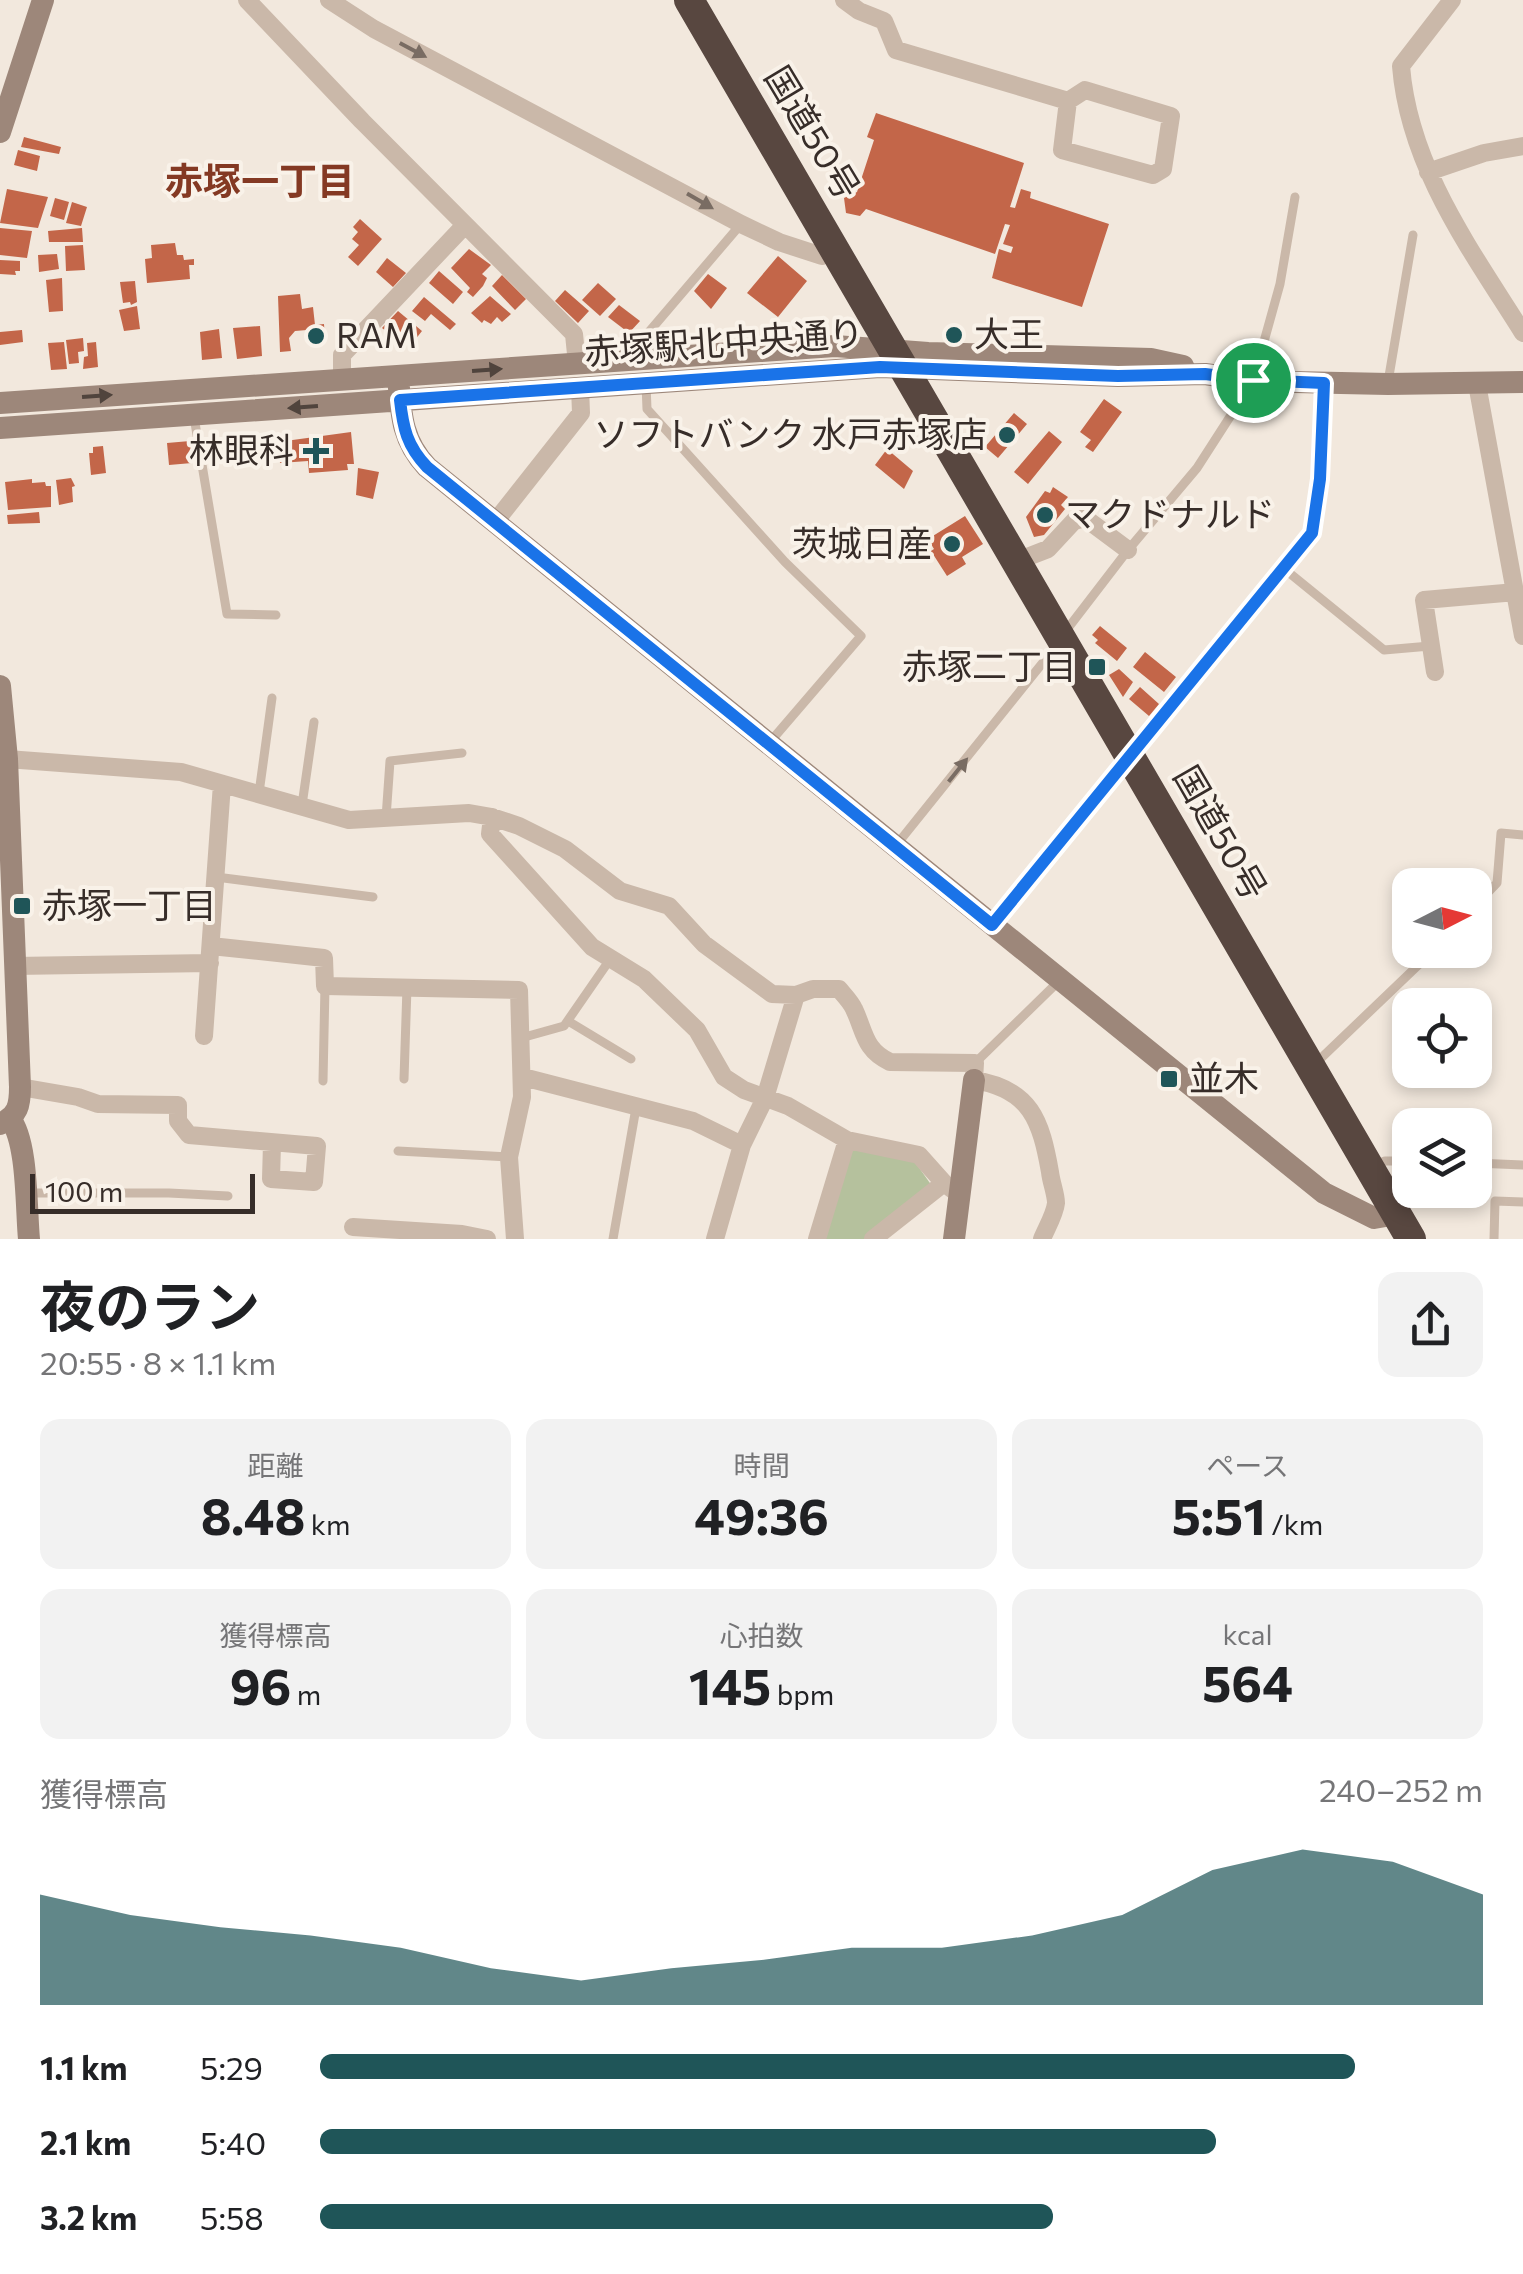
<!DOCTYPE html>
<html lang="ja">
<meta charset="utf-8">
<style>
body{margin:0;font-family:Commissioner,"Noto Sans JP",sans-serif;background:#f2f2f2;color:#202124;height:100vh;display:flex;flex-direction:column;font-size:38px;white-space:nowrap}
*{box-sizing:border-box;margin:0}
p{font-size:32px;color:#757577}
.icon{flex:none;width:55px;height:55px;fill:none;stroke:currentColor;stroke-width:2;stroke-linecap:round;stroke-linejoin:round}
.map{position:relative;height:1239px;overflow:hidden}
.panel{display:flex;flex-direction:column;background:#fff;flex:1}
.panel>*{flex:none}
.needle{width:65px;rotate:84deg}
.tools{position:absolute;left:1392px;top:868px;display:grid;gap:20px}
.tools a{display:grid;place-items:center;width:100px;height:100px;border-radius:20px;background:#fff;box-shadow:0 5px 15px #0003;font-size:50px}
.scale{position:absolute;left:30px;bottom:25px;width:225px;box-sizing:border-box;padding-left:10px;border:5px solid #372d29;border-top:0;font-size:28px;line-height:35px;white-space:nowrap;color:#372d29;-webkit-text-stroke:8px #f9f2e9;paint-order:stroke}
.pin{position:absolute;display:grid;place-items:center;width:85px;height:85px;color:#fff;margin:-42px;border:5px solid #fff;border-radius:50%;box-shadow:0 2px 10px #0007}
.round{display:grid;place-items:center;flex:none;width:105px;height:105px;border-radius:20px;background:#f2f2f2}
.summary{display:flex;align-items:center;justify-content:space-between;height:170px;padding:0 40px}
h1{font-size:55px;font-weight:700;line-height:75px}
.figures{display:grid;grid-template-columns:repeat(3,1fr);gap:15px;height:170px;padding:10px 40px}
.figures div{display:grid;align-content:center;border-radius:20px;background:#f2f2f2;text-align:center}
.figures b{font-size:50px;font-weight:700}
.figures small{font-size:28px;font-weight:400}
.figures p{font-size:28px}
.chart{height:280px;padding:20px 40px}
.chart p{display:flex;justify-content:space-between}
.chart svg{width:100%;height:180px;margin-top:10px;fill:#1f5558;opacity:.7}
ul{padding:0 40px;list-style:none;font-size:32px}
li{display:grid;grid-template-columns:160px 120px 1fr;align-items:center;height:75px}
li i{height:25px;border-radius:12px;background:#1f5558}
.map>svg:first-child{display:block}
</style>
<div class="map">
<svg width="1523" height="1239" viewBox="0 0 1523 1239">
<rect width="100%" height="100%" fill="#f2e8dd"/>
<path fill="#b5c19d" d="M853,1147L915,1162L932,1186L864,1239H823Z"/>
<path fill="#c36649" d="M876,113L1024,163L1010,207L1015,208L1021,189L1031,192L1030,198L1109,224L1082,307L992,278L999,249L1011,253L1013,247L1003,244L1010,225L1005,224L995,254L866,209L860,216L846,213L844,198L857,192L874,140L867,137Z
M24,137L61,147L59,154L21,147Z
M18,150L40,156L37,171L14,165Z
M7,189L48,197L38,228L0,223Z
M55,198L69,202L64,220L50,216Z
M72,202L87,207L81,226L66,223Z
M360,219L382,239L358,266L348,257L359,245L352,239L358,232L353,227Z
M0,228L32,231L27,258L0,255Z
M82,228L83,242H49L48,231Z
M175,243L177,255H183L184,260L194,259V265H189L190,279L147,283L145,259L152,258L151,245Z
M83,245L85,270L66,271L65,246Z
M469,249L491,265L482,274L487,278L483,286L473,297L467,292L470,288L451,268Z
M57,254L59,269L39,272L38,255Z
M778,256L807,281L778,317L747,293Z
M387,258L406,273L393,287L376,272Z
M0,260L20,261V271H15L16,275L0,274Z
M439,271L463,292L453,304L429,283Z
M708,274L727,288L711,309L694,291Z
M502,275L526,299L515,310L492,286Z
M62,278L63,311L49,312L46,280Z
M135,281L137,302L131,305L130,302L123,303L120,282Z
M598,283L616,299L600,316L582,300Z
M565,290L589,311L578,323L555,301Z
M300,294L302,309L313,307L315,325L324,324L325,340L308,342L307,330L295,331L289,338L291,351L280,352L278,296Z
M490,296L511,314L502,322L497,317L491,324L484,320L482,323L471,313Z
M424,297L456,324L450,330L431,314L425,321L412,311Z
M619,305L640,321L629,333L608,317Z
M137,306L140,329L124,331L119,310Z
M398,311L422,331L411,345L393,331L390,334L382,328Z
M260,326L262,356L237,359L233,328Z
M219,329L222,358L202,360L200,332Z
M22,330L23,342L0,345V332Z
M83,338L84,351L78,352L79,363L69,364L66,340Z
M64,342L67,369L51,370L48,343Z
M96,342L98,367L83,369L84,357L88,356L87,343Z
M1104,399L1122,412L1093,452L1085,447L1091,440L1080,432Z
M1014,413L1027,424L998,458L985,447Z
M1049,431L1062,442L1028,484L1014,472Z
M351,432L354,464H347L348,470L309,473L308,461L280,463L278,442Z
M190,441L192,463L169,465L167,443Z
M103,446L106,473L91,475L89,453H93V447Z
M887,449L913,471L904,489L875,465Z
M358,468L379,472L373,499L356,495Z
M71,478L75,486L72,487L73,502L59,505L56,480Z
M32,479V483L45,482L46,486H51V507L8,510L5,482Z
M1053,487L1068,497L1061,505L1065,509L1044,535L1034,537L1026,517L1045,491L1050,493Z
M39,512L40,523L8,524L7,515Z
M965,516L983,544L962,557L966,564L947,576L931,551L934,549L928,539Z
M1100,626L1127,648L1117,661L1095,643L1098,640L1092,635Z
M1145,652L1176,677L1164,692L1133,667Z
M1119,669L1133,682L1123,697L1109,675Z
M1140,687L1159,704L1149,716L1129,699Z"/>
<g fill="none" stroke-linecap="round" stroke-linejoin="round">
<path stroke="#cab8a9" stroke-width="9" d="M647,357L648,333L741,224
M1388,382L1413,235
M646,384L647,409L785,562L861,636L770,742
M194,417L227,614L276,615
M1282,567L1384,650L1430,646
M1065,632L1128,550L1197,468L1253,381L1280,284L1295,197
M1134,751L1312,533L1320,479L1324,386
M259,793L272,698
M302,805L314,722
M386,818L390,761L462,753
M898,843L1057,645
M216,877L373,897
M1475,906L1497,883L1501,833L1523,835
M992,925L1124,763
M568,1021L631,1059
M521,1038L564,1026L611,958
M1317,1062L1434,950
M975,1063L1059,981
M404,1079L407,987
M323,1081L325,986
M398,1151L509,1157
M1475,1163L1523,1165
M1373,1166L1385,1161H1410
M27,1193H169L228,1196
M613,1239L636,1108
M1494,1239L1495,1201L1523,1202"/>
<path stroke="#cab8a9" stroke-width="18" d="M247,0L362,121L574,334L577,364
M329,0L374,29L741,224L779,242L822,256L836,248
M844,0L859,11L884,21L896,50L1068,101
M1452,0L1401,66C1409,167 1471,250 1523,333
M1085,90L1171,116L1163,169L1153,175L1062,150L1068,101Z
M1428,172L1484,153L1523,146
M342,380V355L465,225
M1477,384L1523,636
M495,522L581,413L580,388
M1017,561L1048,549L1074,521L1085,518L1128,550
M1435,672L1424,600L1516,592
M7,759L181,772L349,820L469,813L492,817L519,826L565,849L620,891L669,906L704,944L772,994L796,995L813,989H839C844,995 851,1002 854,1009C865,1032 864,1050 890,1062L975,1063L974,1080C1031,1089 1041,1121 1050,1172C1051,1182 1056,1194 1056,1203C1055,1214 1046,1229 1042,1239
M492,817L490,834L592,947L644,979L697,1030L724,1077L744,1090L788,1106L847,1140L919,1155L944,1183L960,1195
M211,946L324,958L325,986L519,990L522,1097L509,1157L515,1239
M14,966L210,963
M204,1036L222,784
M523,1077L693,1121L742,1145
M20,1087L78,1097L98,1104L178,1105V1121L189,1135L317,1146L314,1182L271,1179L272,1143
M353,1227L462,1234L487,1239
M715,1239L742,1145L765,1098L796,995
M817,1239L847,1140
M873,1239L944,1183"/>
<path stroke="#9d877a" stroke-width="22" d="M0,132L43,0
M398,376C401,412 401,440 427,467L1324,1193L1374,1218L1397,1214
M0,403L835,346L928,353L1151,359L1183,366
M0,428L880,367L1118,376L1205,374L1253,381L1388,384L1523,382
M0,686L7,759L20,1087C20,1105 18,1116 0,1124
M10,1119C28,1141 26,1209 29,1239
M954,1239L974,1080"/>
<path stroke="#584740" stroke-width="30" d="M689,0L1411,1239"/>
</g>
<defs><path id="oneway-solid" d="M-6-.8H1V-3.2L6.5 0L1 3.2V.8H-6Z" transform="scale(2.5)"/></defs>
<g fill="#796c63">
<use href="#oneway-solid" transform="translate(413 50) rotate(28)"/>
<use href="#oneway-solid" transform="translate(700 201) rotate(30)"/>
<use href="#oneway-solid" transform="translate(958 770) rotate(-51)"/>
</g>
<g fill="#50443d">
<use href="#oneway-solid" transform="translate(487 370) rotate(-4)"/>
<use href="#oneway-solid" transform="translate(97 396) rotate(-4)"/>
<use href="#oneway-solid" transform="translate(303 407) rotate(176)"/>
</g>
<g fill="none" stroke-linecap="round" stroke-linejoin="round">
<g stroke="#fff" stroke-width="20">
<path id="route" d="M880,367L1118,376L1205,374L1253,380L1324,383L1320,479L1312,533L992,925L427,467C407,446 403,428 400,400Z"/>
</g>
<use href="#route" stroke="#1a73e8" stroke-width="12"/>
</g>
<g fill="#1f5558" stroke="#f9f2e9" stroke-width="4">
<circle cx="954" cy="335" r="10"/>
<circle cx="316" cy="336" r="10"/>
<circle cx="1007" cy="435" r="10"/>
<path d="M311 436h10v10h10v10h-10v10h-10v-10h-10v-10h10z"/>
<circle cx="1045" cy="515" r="10"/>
<circle cx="952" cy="544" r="10"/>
<rect x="1087" y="657" width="20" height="20" rx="5"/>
<rect x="12" y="896" width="20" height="20" rx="5"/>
<rect x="1159" y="1069" width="20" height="20" rx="5"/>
</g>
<g text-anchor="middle" stroke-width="8" stroke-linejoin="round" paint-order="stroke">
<g font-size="35" fill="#372d29" stroke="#f9f2e9">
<text transform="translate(812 133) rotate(59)" y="12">国道50号</text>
<text transform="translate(724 343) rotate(-4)" y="12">赤塚駅北中央通り</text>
<text transform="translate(1220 833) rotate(60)" y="12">国道50号</text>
</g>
<g font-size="35" fill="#372d29" stroke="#f9f2e9" text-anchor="start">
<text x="974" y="347">大王</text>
<text x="336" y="348">RAM</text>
<text x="987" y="447" text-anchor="end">ソフトバンク 水戸赤塚店</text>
<text x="294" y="463" text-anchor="end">林眼科</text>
<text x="1065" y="527">マクドナルド</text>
<text x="932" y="556" text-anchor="end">茨城日産</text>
<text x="1077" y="679" text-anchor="end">赤塚二丁目</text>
<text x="42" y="918">赤塚一丁目</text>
<text x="1189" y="1091">並木</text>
</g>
<g font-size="38" font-weight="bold" fill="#843923" stroke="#f9f2e9">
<text x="260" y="195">赤塚一丁目</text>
</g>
</g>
</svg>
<div class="tools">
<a><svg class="needle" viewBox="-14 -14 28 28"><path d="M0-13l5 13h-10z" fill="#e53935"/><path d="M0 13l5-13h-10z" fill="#757577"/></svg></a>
<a><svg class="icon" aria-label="locate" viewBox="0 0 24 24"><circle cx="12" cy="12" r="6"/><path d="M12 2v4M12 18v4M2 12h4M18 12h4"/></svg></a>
<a><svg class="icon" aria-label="layers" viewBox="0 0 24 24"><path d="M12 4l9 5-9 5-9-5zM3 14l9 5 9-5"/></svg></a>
</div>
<div class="scale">100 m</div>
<div class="pin" style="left:1253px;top:380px;background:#1e9e55"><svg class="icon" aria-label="arrive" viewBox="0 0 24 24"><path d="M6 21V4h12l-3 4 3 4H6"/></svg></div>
</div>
<section class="panel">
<div class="summary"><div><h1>夜のラン</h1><p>20:55 · 8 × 1.1 km</p></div><a class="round"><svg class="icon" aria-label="share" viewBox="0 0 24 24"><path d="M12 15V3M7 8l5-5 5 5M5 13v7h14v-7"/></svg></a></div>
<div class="figures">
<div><p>距離</p><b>8.48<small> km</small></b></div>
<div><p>時間</p><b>49:36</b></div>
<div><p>ペース</p><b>5:51<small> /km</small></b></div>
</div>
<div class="figures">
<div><p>獲得標高</p><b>96<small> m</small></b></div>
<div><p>心拍数</p><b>145<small> bpm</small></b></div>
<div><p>kcal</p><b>564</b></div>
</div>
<div class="chart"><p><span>獲得標高</span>240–252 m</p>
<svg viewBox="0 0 160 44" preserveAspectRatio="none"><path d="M0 44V17L10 22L20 25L30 27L40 30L50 35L60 38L70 35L80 33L90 30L100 30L110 27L120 22L130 11L140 6L150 9L160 17V44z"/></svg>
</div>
<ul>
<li><b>1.1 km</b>5:29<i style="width:89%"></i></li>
<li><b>2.1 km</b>5:40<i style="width:77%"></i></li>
<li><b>3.2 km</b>5:58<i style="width:63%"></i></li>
</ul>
</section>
